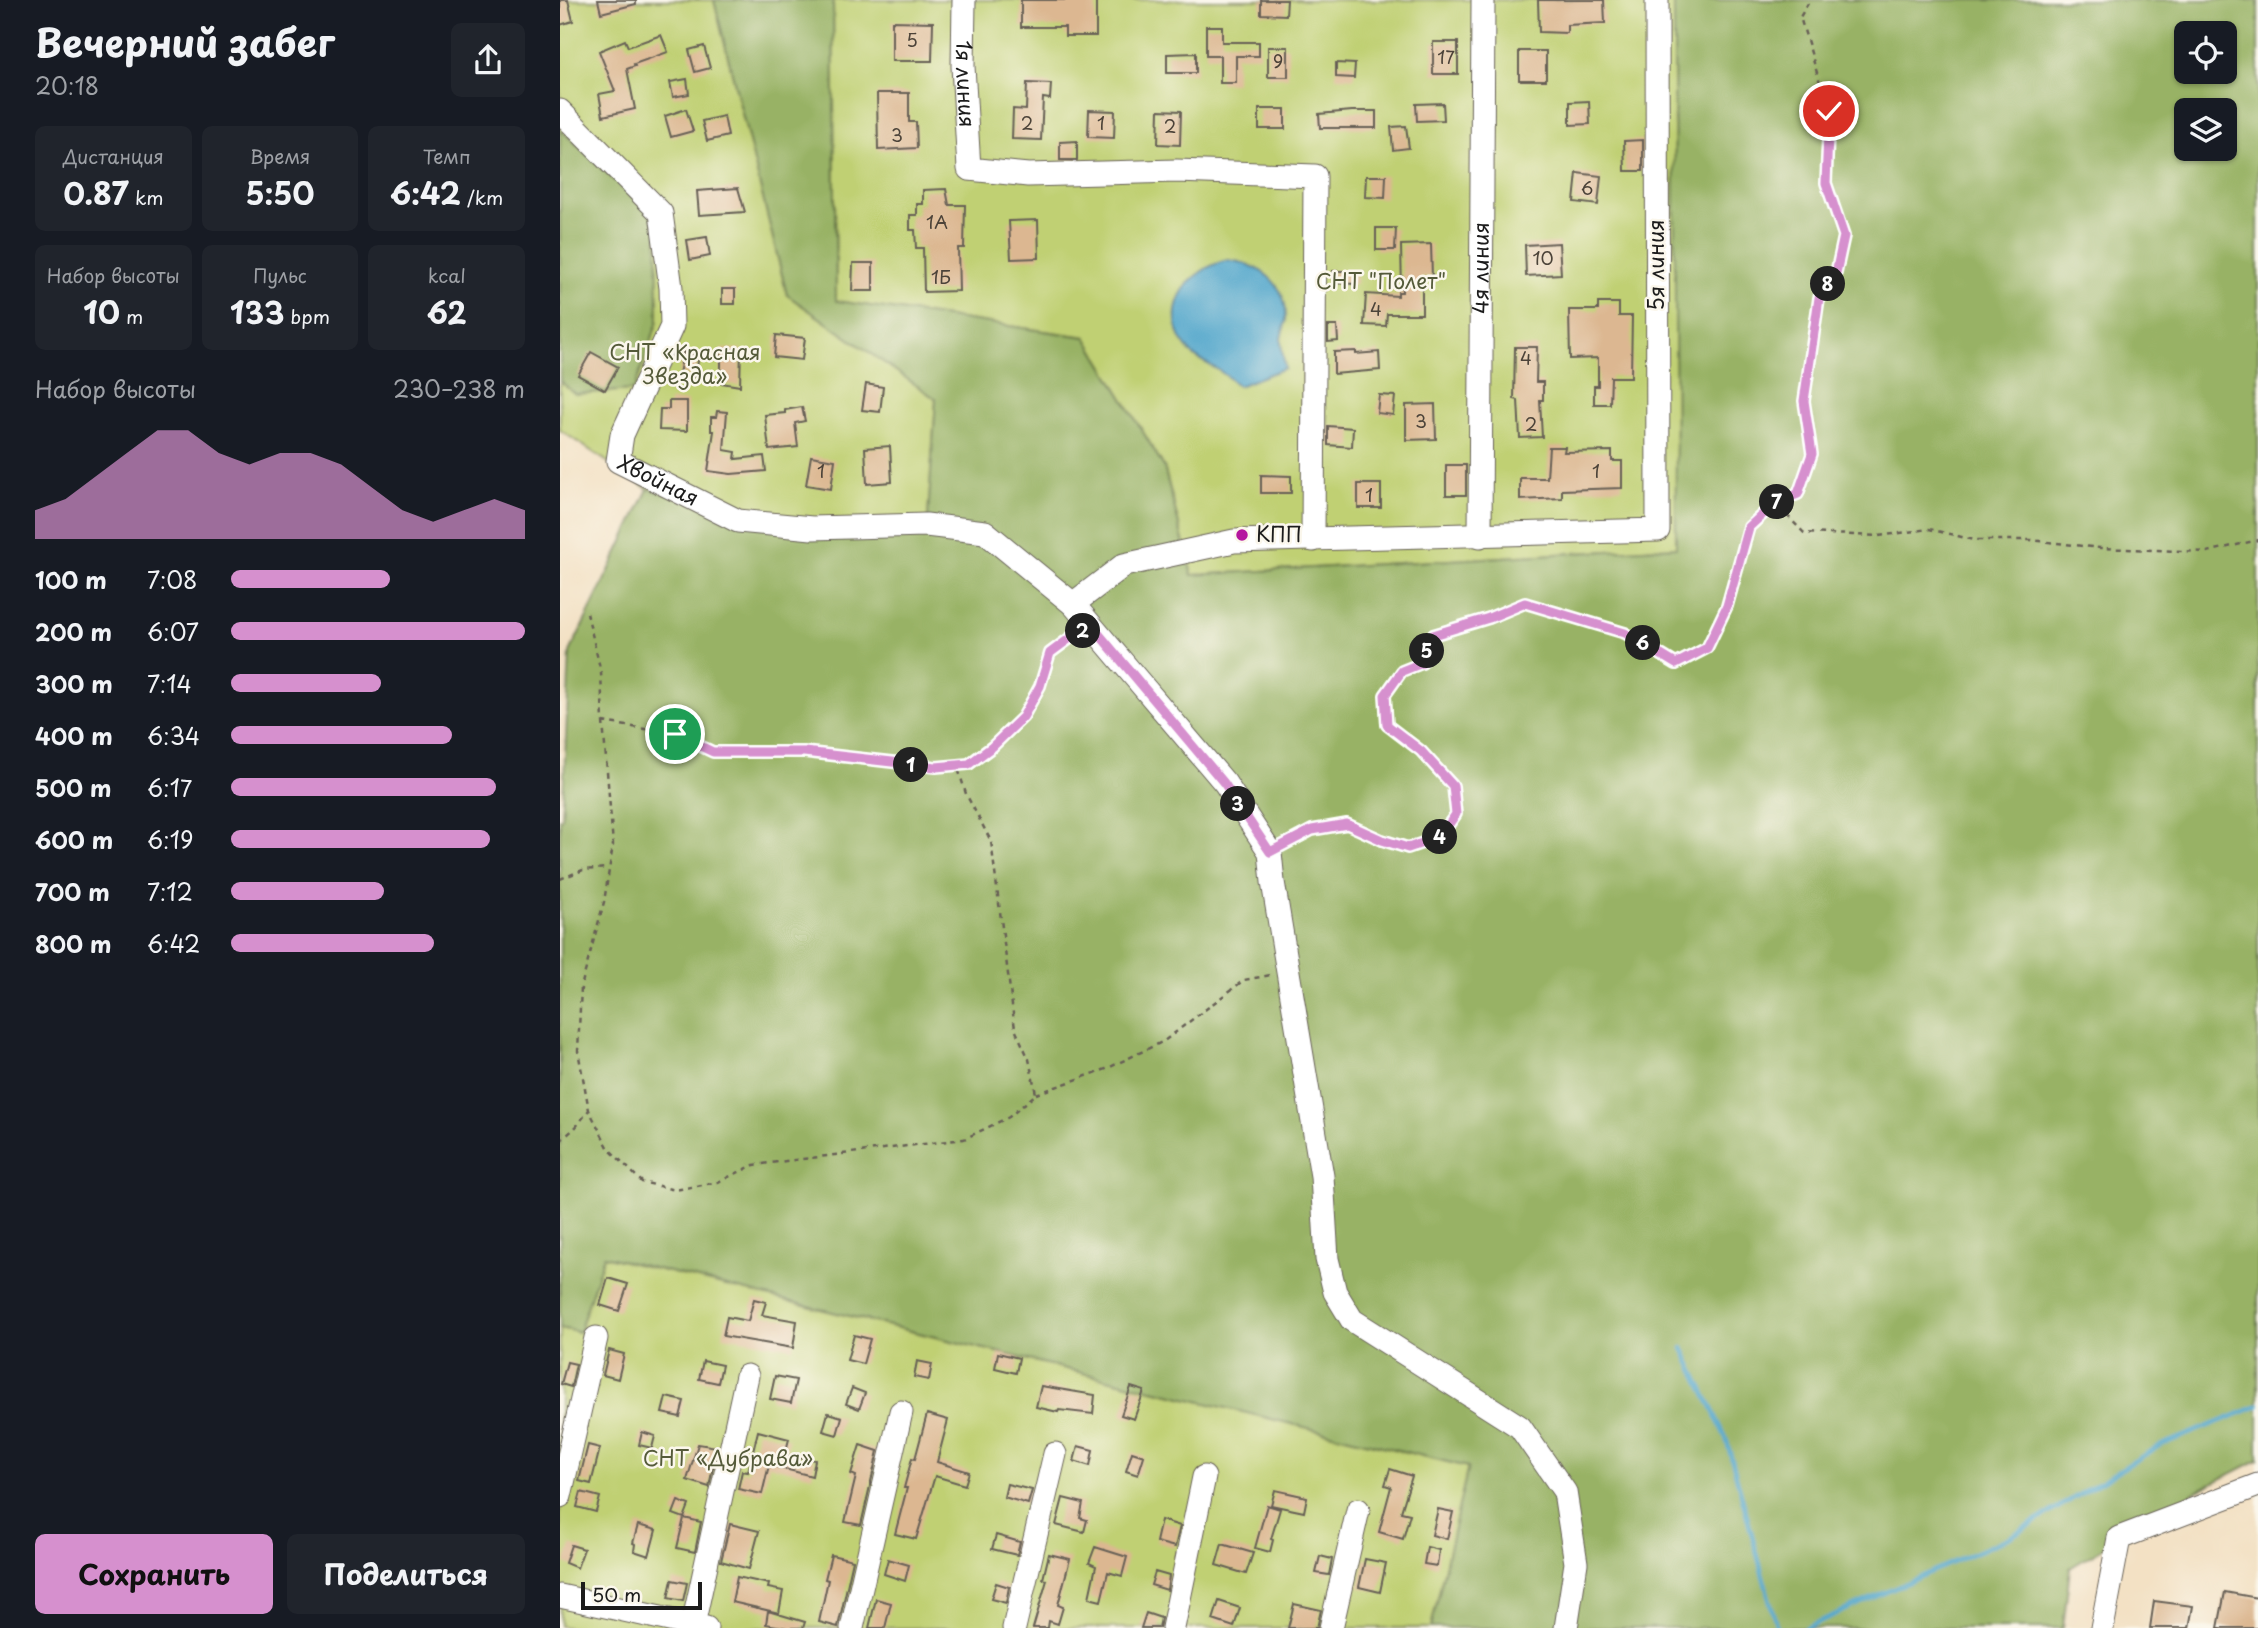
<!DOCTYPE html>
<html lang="ru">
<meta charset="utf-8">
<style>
body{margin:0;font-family:"Playpen Sans",sans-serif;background:#20242c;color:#f1f3f6;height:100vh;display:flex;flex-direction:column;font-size:26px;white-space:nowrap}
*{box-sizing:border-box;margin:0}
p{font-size:23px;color:#9ea1a6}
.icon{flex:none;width:38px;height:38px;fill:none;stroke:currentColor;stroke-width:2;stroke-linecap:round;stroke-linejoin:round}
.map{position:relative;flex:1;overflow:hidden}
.side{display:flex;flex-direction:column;background:#171b24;width:560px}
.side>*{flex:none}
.fabs{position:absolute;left:1614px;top:21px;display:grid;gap:14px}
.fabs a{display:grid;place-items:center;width:63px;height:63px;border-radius:10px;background:#171b24;box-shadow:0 2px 5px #0004;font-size:35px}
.scale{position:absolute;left:21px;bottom:18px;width:121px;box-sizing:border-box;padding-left:7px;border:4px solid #1c1c1c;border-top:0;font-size:19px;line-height:24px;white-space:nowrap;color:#1c1c1c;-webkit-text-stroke:5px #fbf7ec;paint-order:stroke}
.pin{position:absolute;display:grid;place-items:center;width:60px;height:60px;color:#fff;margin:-30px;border:4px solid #fff;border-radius:50%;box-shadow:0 2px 7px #0007}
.km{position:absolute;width:35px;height:35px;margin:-18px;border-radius:50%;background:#222;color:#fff;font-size:19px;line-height:35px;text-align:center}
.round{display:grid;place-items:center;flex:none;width:74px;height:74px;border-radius:10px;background:#20242c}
.headline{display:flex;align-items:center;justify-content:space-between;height:119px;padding:0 35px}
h1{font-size:38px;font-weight:700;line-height:52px}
.metrics{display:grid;grid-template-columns:repeat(3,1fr);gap:10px;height:119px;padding:7px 35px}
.metrics div{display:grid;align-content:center;border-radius:10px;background:#20242c;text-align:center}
.metrics b{font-size:30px;font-weight:700}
.metrics small{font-size:19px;font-weight:400}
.metrics p{font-size:19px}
.chart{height:196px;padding:14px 35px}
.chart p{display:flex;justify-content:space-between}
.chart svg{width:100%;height:126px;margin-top:7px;fill:#d690ce;opacity:.7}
.cta{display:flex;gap:14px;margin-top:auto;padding:14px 35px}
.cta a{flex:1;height:80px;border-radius:10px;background:#d690ce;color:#111;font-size:28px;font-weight:700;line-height:80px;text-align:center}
.cta a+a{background:#20242c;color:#f1f3f6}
ul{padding:0 35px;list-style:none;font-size:23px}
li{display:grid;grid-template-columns:112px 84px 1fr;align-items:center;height:52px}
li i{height:18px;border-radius:9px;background:#d690ce}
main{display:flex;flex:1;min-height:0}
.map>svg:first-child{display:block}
</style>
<main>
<section class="side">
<div class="headline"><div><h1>Вечерний забег</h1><p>20:18</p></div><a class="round"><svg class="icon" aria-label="share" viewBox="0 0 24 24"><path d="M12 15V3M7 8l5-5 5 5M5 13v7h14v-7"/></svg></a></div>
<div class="metrics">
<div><p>Дистанция</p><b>0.87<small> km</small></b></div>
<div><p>Время</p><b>5:50</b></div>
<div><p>Темп</p><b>6:42<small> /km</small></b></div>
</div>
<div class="metrics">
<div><p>Набор высоты</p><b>10<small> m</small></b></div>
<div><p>Пульс</p><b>133<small> bpm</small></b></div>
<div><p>kcal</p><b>62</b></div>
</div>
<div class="chart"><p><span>Набор высоты</span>230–238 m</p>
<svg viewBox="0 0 160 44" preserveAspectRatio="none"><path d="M0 44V34L10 30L20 22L30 14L40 6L50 6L60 14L70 18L80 14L90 14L100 18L110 26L120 34L130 38L140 34L150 30L160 34V44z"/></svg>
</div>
<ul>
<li><b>100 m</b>7:08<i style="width:54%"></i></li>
<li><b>200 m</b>6:07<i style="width:100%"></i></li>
<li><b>300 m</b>7:14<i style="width:51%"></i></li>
<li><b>400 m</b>6:34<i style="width:75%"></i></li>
<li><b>500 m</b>6:17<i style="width:90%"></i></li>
<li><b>600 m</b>6:19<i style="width:88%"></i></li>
<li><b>700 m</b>7:12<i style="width:52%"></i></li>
<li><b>800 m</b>6:42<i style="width:69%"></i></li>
</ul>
<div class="cta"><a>Сохранить</a><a>Поделиться</a></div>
</section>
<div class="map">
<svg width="1698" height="1628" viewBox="0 0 1698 1628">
<rect width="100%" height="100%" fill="#fbf7ec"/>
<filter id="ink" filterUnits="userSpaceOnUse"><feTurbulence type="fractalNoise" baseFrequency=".0143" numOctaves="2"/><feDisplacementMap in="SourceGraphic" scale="14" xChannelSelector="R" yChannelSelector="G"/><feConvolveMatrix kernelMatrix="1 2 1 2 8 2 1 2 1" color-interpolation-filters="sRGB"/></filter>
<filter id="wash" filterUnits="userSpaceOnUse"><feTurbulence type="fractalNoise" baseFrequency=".00686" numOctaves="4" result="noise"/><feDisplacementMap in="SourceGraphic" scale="28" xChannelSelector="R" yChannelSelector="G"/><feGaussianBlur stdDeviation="1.57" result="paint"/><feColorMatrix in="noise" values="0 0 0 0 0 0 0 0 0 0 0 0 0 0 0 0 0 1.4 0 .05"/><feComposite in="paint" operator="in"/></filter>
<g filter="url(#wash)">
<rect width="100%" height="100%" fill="#f3e1c4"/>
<path fill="#c0d073" stroke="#6e7648" stroke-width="2" d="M0,0H154L227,295L376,399L367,532L235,529L88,489L0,430Z
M273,0H1114L1117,547L632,575L604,467L526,337L276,301Z
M43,1256L908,1467L871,1628H11L0,1626V1328L19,1332Z"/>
<path fill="#98b265" stroke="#5a6740" stroke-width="2" fill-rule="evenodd" d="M154,0H273L276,301L526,337L604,467L632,575L1116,547L1114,0H1698V1460L1637,1491L1510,1568L1503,1628H871L908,1467L44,1256L19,1332L0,1328V819L2,818L10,652L88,489L235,529L367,531L376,399L227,295ZM1626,33H1664V72H1626ZM1626,110H1664V149H1626Z
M0,129L97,220L98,321L74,390L15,394L0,381Z"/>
<path fill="#4ea4cb" stroke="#356074" stroke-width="2" d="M668,260C700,264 728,284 726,319C726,326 721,333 721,340C721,349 724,359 725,368L678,386C673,381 667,376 661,372C650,364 638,361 629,351C598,312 625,270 668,260Z"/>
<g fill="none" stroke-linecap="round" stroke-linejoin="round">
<path stroke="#4ea4cb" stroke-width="4.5" d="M1123,1348L1166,1438L1217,1628
M1245,1628L1450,1537L1599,1446L1698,1406"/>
</g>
<g id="blocks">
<path fill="#dcb791" d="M0,0H8L13,21L0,25Z
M38,0H76V4L41,13Z
M461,0H536V36H505V27H461Z
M701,0H727L726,15L701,14Z
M978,0H1044L1045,23L1007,25V33L979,32Z
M332,21L373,22L372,61H332Z
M646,26H662V42H699V56H676V83H660V56H646Z
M101,35L108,52L74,64L75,66L67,69L75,109L43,116L39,94L55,91L39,51L65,40L68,47Z
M873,42H898V74H873Z
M144,46L150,68L135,72L129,50Z
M708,47H728V77H708Z
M959,51H986V80H959Z
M636,53V73H607V54Z
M776,63L795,64L794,78L776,77Z
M127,79L129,94L113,97L110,82Z
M467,83L491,84L490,99L483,98L481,140L452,139L453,109L466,110Z
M317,93H349V122H356L357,148L318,150Z
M1029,101L1030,124L1010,125V102Z
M883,103L884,120L857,121L856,104Z
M126,109L133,131L111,137L105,116Z
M699,109H725V129H699Z
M529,110L555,111L554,138L528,137Z
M599,110L621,111L620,145L598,144Z
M792,111H816V128H760L759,114Z
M164,116L168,136L147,141L142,121Z
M846,126L849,148L833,150L831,127Z
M1083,140V171H1065L1064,141Z
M517,141V160H500V142Z
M1017,173L1041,176L1038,205L1014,202Z
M806,176H826L825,198L805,197Z
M178,188L185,212L139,215L137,191Z
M386,189L389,205H405L404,248H398L399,291L364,292L363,248H356L355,230H350V215H357V204H363V190Z
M478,220L479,258L451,259L449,221Z
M816,228H836L835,250H816Z
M147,237L150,256L130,260L127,240Z
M999,243L1001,274L966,276L965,245Z
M871,244L872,277H862V314H827L826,326L804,325L806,294L838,296V292H842L841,245Z
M293,263H313V291H292Z
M773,271H796V284L773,283Z
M162,289H175V304H162Z
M1038,303H1059V316H1072L1071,377H1051L1050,404H1034V386H1038V358L1010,359L1009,310H1038Z
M768,326H777L778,341L768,342Z
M216,335L245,338L242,360L214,357Z
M955,347H977L976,382H983V400H980L982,437L960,438L958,400L954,399Z
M161,349H181L180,386L161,383Z
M796,351V354L819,352L820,370L774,374V352Z
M31,352L58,367L45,390L18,375Z
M123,352L139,356L135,377L119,374Z
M306,384L323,387L320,412L302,410Z
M819,395L835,396L833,415L817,413Z
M109,401H127V431L99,430L100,409H109Z
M875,404L876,439L846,440V405Z
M242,407L245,421L235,423L238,447L209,450L205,415L225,413V410Z
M157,411L167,412L164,450L176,452L175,459L204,456L206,471L171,474L148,471L154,431H151V417H156Z
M768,426L793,428L792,447L768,445Z
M330,446L332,482L307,484L305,448Z
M989,447H1005L1004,452L1052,451V461H1062V488L1002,490V498L960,500V478H987Z
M251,456L275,460L271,489L246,485Z
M886,465H906V495H886Z
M701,475L731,476V493H701Z
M798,484H821V508H798Z
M48,1278L68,1284L59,1311L40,1305Z
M194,1299L206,1302L202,1315L237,1321L233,1348L163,1336L167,1317L188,1321Z
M294,1335L310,1339L303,1364L287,1360Z
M49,1350L64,1354L58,1379L43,1375Z
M438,1353L459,1358L456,1373L435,1368Z
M143,1361L162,1365L158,1383L139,1379Z
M357,1361L372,1364L369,1380L354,1377Z
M7,1362L16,1364L11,1387L1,1384Z
M215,1376L236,1380L231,1403L210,1399Z
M481,1386L535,1395L533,1414L499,1410L498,1412L476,1407Z
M571,1387L584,1391L574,1419L561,1415Z
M292,1388L305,1393L299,1409L286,1404Z
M106,1397L124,1401L120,1417L102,1413Z
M268,1413L282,1417L277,1435L263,1431Z
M367,1414L388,1420L377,1462L409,1472L405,1485L375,1476L356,1539L335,1534L347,1488H344L352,1458L355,1459Z
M198,1431L229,1439L225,1455L255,1460L252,1476L209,1465L202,1494L178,1489L182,1471L188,1472Z
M82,1432L95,1436L92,1448L79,1445Z
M138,1444L157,1447L149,1487L127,1480Z
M28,1445L40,1448L31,1484L19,1481Z
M300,1445L318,1451L301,1525L285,1522L296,1476L291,1474Z
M518,1446L533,1450L530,1466L514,1461Z
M572,1452L584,1456L578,1475L566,1471Z
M830,1469L852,1476L841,1512L850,1514L843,1539L819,1532L831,1487L825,1485Z
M447,1484L472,1490L468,1504L444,1497Z
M715,1490L747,1497L744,1512L711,1505Z
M21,1492L40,1497L36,1512L17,1507Z
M503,1498L523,1503L520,1518L527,1520L524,1532L496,1525Z
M118,1501L129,1505L124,1518L113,1514Z
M707,1505L720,1509L711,1539L713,1540L710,1552L695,1548Z
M878,1509L893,1512L887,1539L872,1535Z
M124,1518L141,1522L135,1552L117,1548Z
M601,1520L620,1526L615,1547L596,1542Z
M170,1524L199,1531L189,1569L161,1561Z
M78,1525L96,1530L89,1556L74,1551L75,1544L73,1543Z
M436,1535L460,1542L457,1555L432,1549Z
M662,1544L693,1553L686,1574L656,1565Z
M11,1545L24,1549L17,1568L5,1563Z
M535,1547L567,1557L562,1576L548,1572L541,1601L529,1598L536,1566L529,1563Z
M867,1547L879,1550L877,1566L864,1564Z
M489,1554L510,1559L498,1605L503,1607L498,1624L489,1621L488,1628H473L487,1580L483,1579Z
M271,1555L293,1560L278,1627L259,1622L268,1580L265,1579Z
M760,1556L772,1559L769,1575L756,1573Z
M328,1559L349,1565L345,1581L324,1574Z
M805,1559L826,1563L820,1592L799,1587Z
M595,1572L609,1576L607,1590L591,1585Z
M177,1577L209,1584L208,1588L223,1591L219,1613L172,1602Z
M112,1580L127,1583L123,1601L108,1598Z
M436,1583L449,1587L446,1603L431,1599Z
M1665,1592L1698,1598V1628H1658Z
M316,1599L331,1603L325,1628H309Z
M659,1601L680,1608L674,1627L653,1620Z
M1594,1601L1633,1606L1629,1628H1590Z
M734,1604L761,1610L757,1628H728Z
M208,1611L245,1622L243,1628H227L206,1624Z
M586,1613L601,1618L599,1628H581Z"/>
</g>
</g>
<g filter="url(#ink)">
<use href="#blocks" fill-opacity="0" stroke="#676157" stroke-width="2"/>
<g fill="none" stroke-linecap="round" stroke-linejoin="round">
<g stroke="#676157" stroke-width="25">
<g id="minor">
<path id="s1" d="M404,0L403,66L409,169L468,175L617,171L755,176L753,540"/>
<path id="s2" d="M0,111L101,213L111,288L112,326L62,435L58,461L178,521L252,528L366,525L425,532L513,604L665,783L710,852L713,882L762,1176L767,1259L775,1292L792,1320L960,1427L1005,1492L1016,1563L1006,1628"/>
<path id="s3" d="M920,536L923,0"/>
<path d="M513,604L564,565L674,541L1098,530L1097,0"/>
<path d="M0,1496L36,1338"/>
<path d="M0,1596L146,1628"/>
<path d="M133,1625L187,1376"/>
<path d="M292,1628L341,1412"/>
<path d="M454,1628L495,1454"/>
<path d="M613,1628L644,1477"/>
<path d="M771,1628L798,1510"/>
<path d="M1542,1628L1559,1538L1698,1485"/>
</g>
</g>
<path stroke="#676157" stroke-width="2.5" stroke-dasharray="5 5" stroke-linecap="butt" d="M1215,503L1238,494L1252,454L1244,401L1259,298L1276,273L1284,236L1266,183L1269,112L1240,17L1250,0
M27,613L41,672L43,722L115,734L153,752H244L376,767L409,764L432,747L463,717L480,686L490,653L514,635
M43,722L53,845L44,902L21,987L18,1051L29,1110L49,1149L82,1182L115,1190L158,1182L194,1165L404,1139L449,1117L476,1094L469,1059L455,1029L431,841L406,794L397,765
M726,844L752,830L787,824L822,840L848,848L880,837L896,814L893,786L861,751L827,725L825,695L842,671L862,663L873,635L929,618L965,602L1065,633L1116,664L1147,648L1167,606L1189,527L1215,503L1244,533L1319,536L1369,529L1414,540H1471L1540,548L1647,552L1698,540
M0,879L23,870L47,868
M476,1094L546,1069L604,1041L684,980L711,975
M0,1141L15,1128L29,1110"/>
<use href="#minor" stroke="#fff" stroke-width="23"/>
</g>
</g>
<g fill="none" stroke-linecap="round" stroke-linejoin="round" filter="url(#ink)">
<g stroke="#fff" stroke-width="14">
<path id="route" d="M115,734L153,752H244L376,767L409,764L432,747L463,717L480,686L490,653L513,636L533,627L664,783L710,852L752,830L787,824L822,840L848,848L880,837L896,814L893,786L861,751L827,725L825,695L842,671L862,663L873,635L929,618L965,603L1065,633L1116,664L1147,648L1167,606L1189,527L1215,503L1238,494L1252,454L1244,401L1259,298L1276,273L1284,236L1266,183L1269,111"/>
</g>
<use href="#route" stroke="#d690ce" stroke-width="9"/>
</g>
<circle fill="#b5179e" stroke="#fbf7ec" stroke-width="2.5" cx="682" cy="535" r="7"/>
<g text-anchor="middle" stroke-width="5" stroke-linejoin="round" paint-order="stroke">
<g font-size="18" fill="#4c4339">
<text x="352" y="47">5</text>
<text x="886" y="64">17</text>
<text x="718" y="68">9</text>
<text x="467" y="130">2</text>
<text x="541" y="130">1</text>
<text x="610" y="133">2</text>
<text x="337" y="142">3</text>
<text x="1027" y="195">6</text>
<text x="377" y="229">1А</text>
<text x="983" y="265">10</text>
<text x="381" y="284">1Б</text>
<text x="816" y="316">4</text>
<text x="966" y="365">4</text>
<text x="861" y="428">3</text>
<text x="971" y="431">2</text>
<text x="261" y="478">1</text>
<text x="1036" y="478">1</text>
<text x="809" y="502">1</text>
</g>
<g font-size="21" fill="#1c1c1c" stroke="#fbf7ec">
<text dy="7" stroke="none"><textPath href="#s1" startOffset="84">1я линия</textPath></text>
<text transform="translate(1097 265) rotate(-90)" y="7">5я линия</text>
<text dy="7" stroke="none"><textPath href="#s3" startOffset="268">4я линия</textPath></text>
<text dy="7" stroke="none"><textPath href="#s2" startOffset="448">Хвойная</textPath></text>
</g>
<g font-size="21" fill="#555b3a" stroke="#fbf7ec">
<text x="821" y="289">СНТ "Полет"</text>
<text x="125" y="360">СНТ «Красная<tspan x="125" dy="24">Звезда»</tspan></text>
<text x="168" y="1466">СНТ «Дубрава»</text>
</g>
<g font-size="21" fill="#1c1c1c" stroke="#fbf7ec" text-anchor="start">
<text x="696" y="542">КПП</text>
</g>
</g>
</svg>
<div class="fabs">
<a><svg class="icon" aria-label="locate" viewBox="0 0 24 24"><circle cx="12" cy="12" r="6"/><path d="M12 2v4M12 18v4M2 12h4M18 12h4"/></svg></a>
<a><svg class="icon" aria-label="layers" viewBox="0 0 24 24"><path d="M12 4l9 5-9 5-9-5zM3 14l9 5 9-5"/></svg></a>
</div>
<div class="scale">50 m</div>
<div class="pin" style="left:115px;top:734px;background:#1e9e55"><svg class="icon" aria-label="arrive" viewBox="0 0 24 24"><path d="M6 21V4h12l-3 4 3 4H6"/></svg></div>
<div class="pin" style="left:1269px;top:111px;background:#d93025"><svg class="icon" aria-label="check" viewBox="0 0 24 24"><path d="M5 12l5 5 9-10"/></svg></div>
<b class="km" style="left:351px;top:765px">1</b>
<b class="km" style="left:523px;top:631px">2</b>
<b class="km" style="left:678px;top:804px">3</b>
<b class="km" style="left:880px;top:837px">4</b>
<b class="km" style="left:867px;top:651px">5</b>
<b class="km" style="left:1083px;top:643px">6</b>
<b class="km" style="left:1217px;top:502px">7</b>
<b class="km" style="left:1268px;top:284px">8</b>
</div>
</main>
